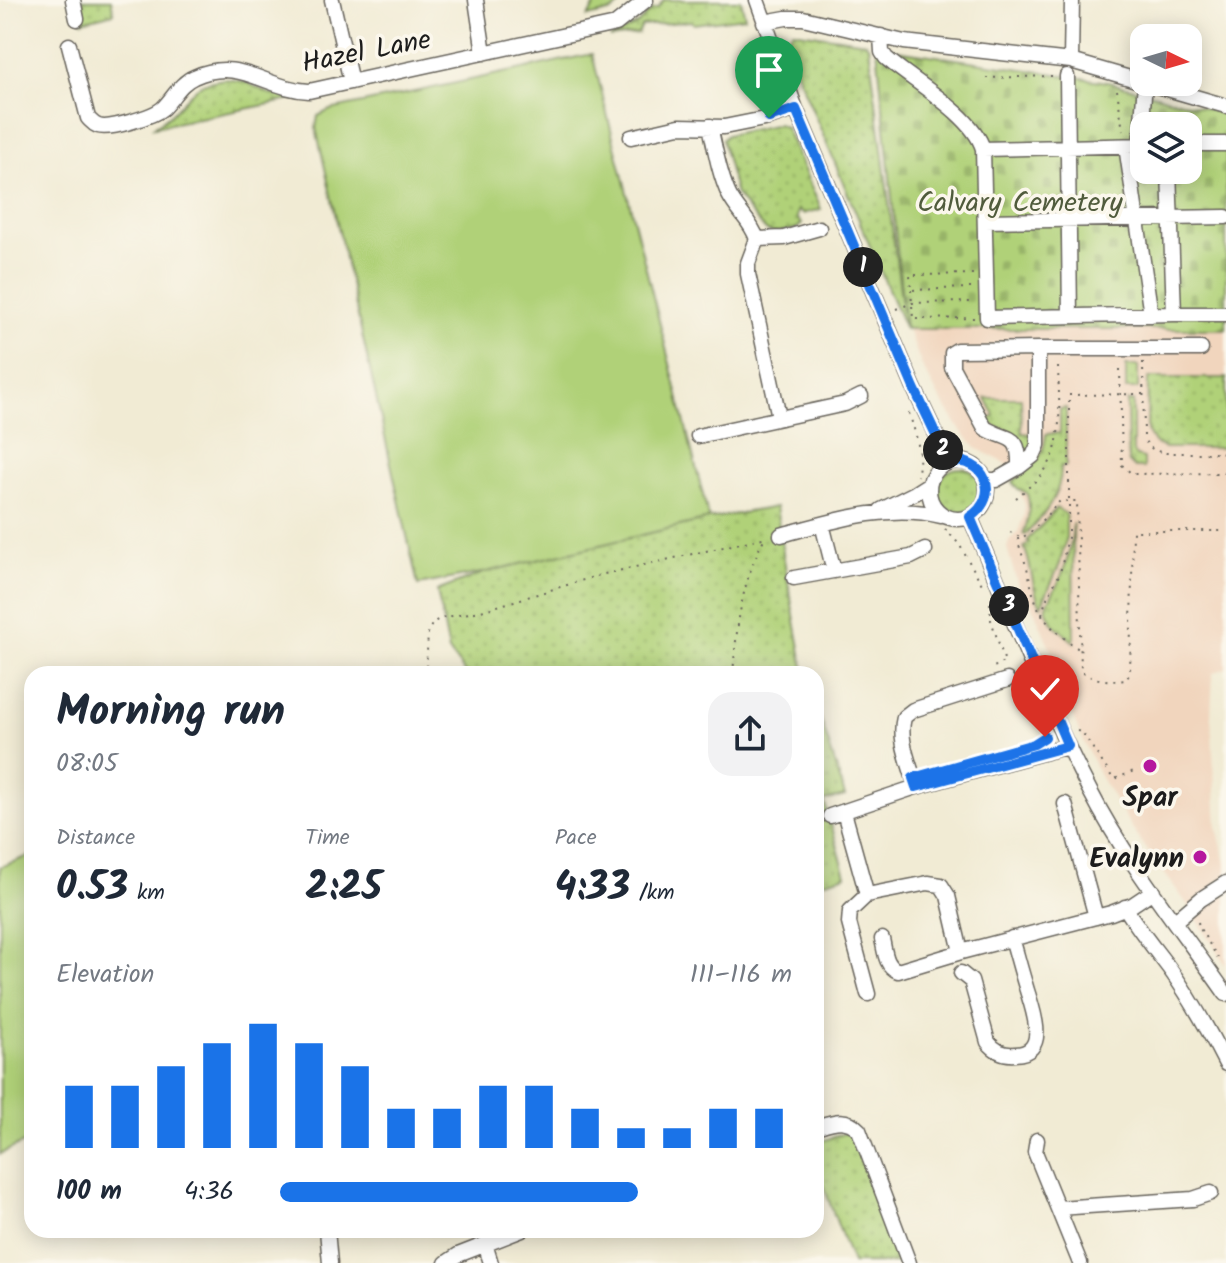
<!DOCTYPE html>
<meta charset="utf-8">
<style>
body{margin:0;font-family:Kalam,sans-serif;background:#f2f2f3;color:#1f2937;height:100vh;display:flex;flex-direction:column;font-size:30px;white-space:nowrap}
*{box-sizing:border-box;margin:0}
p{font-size:26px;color:#747a83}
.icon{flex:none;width:44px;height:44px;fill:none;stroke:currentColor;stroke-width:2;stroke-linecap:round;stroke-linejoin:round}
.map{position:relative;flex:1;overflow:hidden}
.drawer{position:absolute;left:24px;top:666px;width:800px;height:572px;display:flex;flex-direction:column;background:#fff;border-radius:24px;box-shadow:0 4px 20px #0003}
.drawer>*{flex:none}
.needle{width:52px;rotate:95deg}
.controls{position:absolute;left:1130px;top:24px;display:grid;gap:16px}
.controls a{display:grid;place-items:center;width:72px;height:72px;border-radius:16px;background:#fff;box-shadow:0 4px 20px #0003;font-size:40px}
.pin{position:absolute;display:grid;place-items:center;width:68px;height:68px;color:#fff;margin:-82px -34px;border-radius:50% 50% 50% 0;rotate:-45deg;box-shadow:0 0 8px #0007}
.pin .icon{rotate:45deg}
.km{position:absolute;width:40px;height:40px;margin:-20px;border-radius:50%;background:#222;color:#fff;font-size:22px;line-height:40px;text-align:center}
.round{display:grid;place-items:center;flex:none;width:84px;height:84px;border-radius:24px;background:#f2f2f3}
.overview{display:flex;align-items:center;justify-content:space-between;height:136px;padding:0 32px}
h1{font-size:44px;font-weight:700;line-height:60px}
.metrics{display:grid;grid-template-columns:repeat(3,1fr);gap:12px;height:136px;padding:8px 32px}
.metrics div{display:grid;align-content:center}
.metrics b{font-size:40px;font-weight:700}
.metrics small{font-size:22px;font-weight:400}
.metrics p{font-size:22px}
.chart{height:224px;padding:16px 32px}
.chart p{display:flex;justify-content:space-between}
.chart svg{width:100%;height:144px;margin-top:8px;stroke:#1a73e8;stroke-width:6}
ul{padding:0 32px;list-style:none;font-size:26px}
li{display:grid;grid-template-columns:128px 96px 1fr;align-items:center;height:60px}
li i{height:20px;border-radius:10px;background:#1a73e8}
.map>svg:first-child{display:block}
</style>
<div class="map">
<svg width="1226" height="1263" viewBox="0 0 1226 1263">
<defs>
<pattern id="grass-dots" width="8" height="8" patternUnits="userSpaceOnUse" patternTransform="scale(2)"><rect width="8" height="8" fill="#b0d178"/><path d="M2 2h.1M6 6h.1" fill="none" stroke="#97b367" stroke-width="1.8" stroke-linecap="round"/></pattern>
<pattern id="cemetery-stones" width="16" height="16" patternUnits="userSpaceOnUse" patternTransform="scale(2)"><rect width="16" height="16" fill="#b0d178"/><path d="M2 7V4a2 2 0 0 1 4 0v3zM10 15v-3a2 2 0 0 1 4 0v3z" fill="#97b367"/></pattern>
</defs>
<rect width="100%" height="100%" fill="#fbf7ec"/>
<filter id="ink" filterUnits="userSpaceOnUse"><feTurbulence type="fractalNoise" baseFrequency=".0125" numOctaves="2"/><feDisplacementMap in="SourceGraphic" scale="16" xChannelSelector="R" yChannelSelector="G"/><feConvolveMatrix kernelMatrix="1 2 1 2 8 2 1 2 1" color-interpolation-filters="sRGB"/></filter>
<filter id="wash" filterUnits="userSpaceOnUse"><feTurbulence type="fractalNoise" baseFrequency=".006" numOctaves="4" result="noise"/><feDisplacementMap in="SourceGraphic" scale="32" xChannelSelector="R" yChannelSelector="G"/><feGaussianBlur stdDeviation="1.8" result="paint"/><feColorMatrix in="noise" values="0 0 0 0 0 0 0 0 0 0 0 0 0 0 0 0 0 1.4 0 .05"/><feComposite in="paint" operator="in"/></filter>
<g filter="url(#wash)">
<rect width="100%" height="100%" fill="#f1ebd4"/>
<path fill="#f1d5bd" d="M908,330H1226V668L1213,673L1211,715L1217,828L1226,864V965L1185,901L1137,836L1100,776L1077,727L1070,710L1071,697L1031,603L1018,586L1007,548L1009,541L1018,532L1024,515L1025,505L1016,480L1007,464L976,448L959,428L936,392L922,366Z"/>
<path fill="url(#grass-dots)" stroke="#66764a" stroke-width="2" d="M82,0H111L114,13L82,21L80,6Z
M598,0H621L622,3L613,11L588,17Z
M664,0H741L745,17L694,24L691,21L642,26L638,34L610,38L638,24L652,9H657Z
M793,31L865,42L869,47L905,329L788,52L786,39Z
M225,79L246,82L274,96L276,92L306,97L154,127C161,121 170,116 175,110C195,89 194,83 225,79Z
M778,124L785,127L821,209L803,214L798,210L797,218L802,224L796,229L774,233L767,231L760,224L736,195L722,140L727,135Z
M1126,366H1138V389H1126Z
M1148,378H1226V448H1165L1154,443L1147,431Z
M986,398H1021L1022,433L1032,434V447L1028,451L1024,449C1016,425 1002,434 987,421L995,416Z
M1127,401H1133V452L1136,456L1144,458V468H1135L1128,461Z
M1066,408V466H1061C1062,494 1044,516 1025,535L1023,534C1029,519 1031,508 1027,493L1018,489L1012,482C1031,464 1043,465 1046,434L1060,433V409Z
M938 490a22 22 0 1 1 44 0a22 22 0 1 1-44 0Z
M776,507L785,566L802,659L806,674H466L449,651L437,591L486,572L709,519Z
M1056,508L1066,514V538L1060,564L1041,606C1031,588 1033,567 1024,547L1029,543L1027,540L1042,525Z
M1073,523L1074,642L1052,623L1046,609C1049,597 1058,586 1062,574C1069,557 1072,540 1073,523Z
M816,704L845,796L824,801L846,875L816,884Z
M851,1131L852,1132L903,1263H852L816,1166V1143Z"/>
<path fill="url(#cemetery-stones)" stroke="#66764a" stroke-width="2" fill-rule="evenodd" d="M877,47L1108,82L1226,114V329H905ZM1144,126H1188V170H1144Z"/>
<path fill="#b0d178" stroke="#66764a" stroke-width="2" d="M592,54L709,519L486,572L418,585L316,128L318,116L330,110Z
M32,855V1139L0,1154V867Z"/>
</g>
<g filter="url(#ink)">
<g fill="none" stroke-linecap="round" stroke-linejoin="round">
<g stroke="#67645c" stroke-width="17">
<path id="minor" d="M73,0L77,19
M332,0L351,82
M476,0L484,53
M757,0L796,109L914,388L949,462
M764,22L786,18H803L904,42L1071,61L1226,106
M881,36L882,52L886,58C913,81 974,116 983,149
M69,45L88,118C92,122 93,124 98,126C110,130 154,116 163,108C174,97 180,83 194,77C240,56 265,89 309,91L616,24L646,0
M1071,61L1072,0
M1067,76L1070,316
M710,126C715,148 719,174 729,195C737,211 751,221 757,239L748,263V274L779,417
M631,137L679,126L724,127L769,118L796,109
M1188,144H1226
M1140,145L1145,83
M1144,145L983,149L987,318L1174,314
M1126,146L1151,315
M1169,170L1174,314H1226
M985,221L1226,217
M757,239L784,238L819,228
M698,436L845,404L861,396
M929 490a29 29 0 1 1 58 0a29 29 0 1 1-58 0Z
M1019,467L1033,456L1038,445V349H1201
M986,480H996L1019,467C1020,432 1008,442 985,428L952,367V353L957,350L1038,349
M881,510L915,493L929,484
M970,517C1010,608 1044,703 1090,791C1127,863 1180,928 1226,994
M822,524L834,571
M781,535C833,521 888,503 941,516
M794,578L911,557L925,550
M916,787C910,763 898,741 904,717L913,710L1007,680
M1065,804L1096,917
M844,812L867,895
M830,816L916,787L1068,746
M1125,907C1138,929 1154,948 1169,968C1191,998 1209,1031 1226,1064
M1175,921L1201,899L1226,883
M882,939C885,951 885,966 898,971L961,952L1111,913L1132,905L1153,891
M961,973L971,981L988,1042C995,1051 1003,1055 1015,1054C1051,1053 1032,1008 1026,987C1021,971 1017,955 1012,938
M868,994L849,923L850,911L867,895L928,883L941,885L948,896L961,952
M816,1127C832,1122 846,1116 859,1130L909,1263
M1037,1140L1035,1152L1080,1263
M1058,1208L1193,1199L1211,1193
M327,1230L330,1263
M485,1244L491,1263
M446,1263L458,1255L522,1230"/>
</g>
<path stroke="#67645c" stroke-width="2" stroke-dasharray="2 6" stroke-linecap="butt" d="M986,78L1052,76
M1117,90L1123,131
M971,288L911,290L910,275L973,274
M911,290L913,319L974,318
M897,309L912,303L974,302
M1143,362L1144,439C1149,449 1155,451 1166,453H1226
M1120,369L1122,465L1132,474L1226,473
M909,413C916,436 923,452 917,476
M1016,498C1029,487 1042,477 1050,462C1064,437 1058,391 1058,363
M945,529L959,544L983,586
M1010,532L1022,538L1033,530L1060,501H1077L1081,671C1090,680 1114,682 1126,680L1130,673L1133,531H1226
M1018,538C1019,549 1024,558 1027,568C1030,578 1031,589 1035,599C1042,623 1061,636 1080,650
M990,603L991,620L1005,662L995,665L996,670
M1042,614L1046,600L1060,573L1069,533V395L1143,394
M428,674L426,671L428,633L432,624L440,618L481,611L600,575L767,537
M733,674C737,624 741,584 764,539
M1077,731L1082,732L1112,777L1115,779L1136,770
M1198,922L1199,927L1218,958"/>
<use href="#minor" stroke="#fff" stroke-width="14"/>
</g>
</g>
<g fill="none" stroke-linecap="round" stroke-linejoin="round" filter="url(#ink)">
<g stroke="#fff" stroke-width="16">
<path id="route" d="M769,118L796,109L914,388L949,462C985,456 1002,496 970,517L1068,746L916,787L913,778L1034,744L1045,737"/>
</g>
<use href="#route" stroke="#1a73e8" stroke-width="10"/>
</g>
<g fill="#b5179e" stroke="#fbf7ec" stroke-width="3">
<circle cx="1150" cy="766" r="8"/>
<circle cx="1200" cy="857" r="8"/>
</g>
<g text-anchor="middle" stroke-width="7" stroke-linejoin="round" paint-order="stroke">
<g font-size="28" fill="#1c1c1c" stroke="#fbf7ec">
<text transform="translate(366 50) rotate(-11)" y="10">Hazel Lane</text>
</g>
<g font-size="28" fill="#505b3c" stroke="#fbf7ec">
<text x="1020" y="211">Calvary Cemetery</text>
</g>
<g font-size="28" font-weight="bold" fill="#1c1c1c" stroke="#fbf7ec">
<text x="1150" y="806">Spar</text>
<text x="1184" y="867" text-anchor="end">Evalynn</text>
</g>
</g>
</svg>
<div class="controls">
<a><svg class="needle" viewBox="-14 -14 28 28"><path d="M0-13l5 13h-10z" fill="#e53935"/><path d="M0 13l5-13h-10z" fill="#747a83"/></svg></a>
<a><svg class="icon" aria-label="layers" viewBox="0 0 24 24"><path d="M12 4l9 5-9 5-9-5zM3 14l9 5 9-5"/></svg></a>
</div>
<div class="pin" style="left:769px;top:118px;background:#1e9e55"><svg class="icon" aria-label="arrive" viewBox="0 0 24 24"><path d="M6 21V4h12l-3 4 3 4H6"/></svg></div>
<div class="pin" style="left:1045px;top:737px;background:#d93025"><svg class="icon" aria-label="check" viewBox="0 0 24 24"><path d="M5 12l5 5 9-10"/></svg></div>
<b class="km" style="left:863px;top:267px">1</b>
<b class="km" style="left:943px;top:450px">2</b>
<b class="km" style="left:1009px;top:606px">3</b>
<section class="drawer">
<div class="overview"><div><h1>Morning run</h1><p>08:05</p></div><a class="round"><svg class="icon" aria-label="share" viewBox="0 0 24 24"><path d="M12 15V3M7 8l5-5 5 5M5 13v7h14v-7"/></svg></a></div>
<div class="metrics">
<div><p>Distance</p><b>0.53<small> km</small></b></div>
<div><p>Time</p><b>2:25</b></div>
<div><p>Pace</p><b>4:33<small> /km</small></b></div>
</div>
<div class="chart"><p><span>Elevation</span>111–116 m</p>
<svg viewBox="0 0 160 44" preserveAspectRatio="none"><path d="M5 44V25M15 44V25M25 44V19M35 44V12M45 44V6M55 44V12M65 44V19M75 44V32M85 44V32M95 44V25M105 44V25M115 44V32M125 44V38M135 44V38M145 44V32M155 44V32"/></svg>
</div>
<ul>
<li><b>100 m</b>4:36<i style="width:70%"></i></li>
</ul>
</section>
</div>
